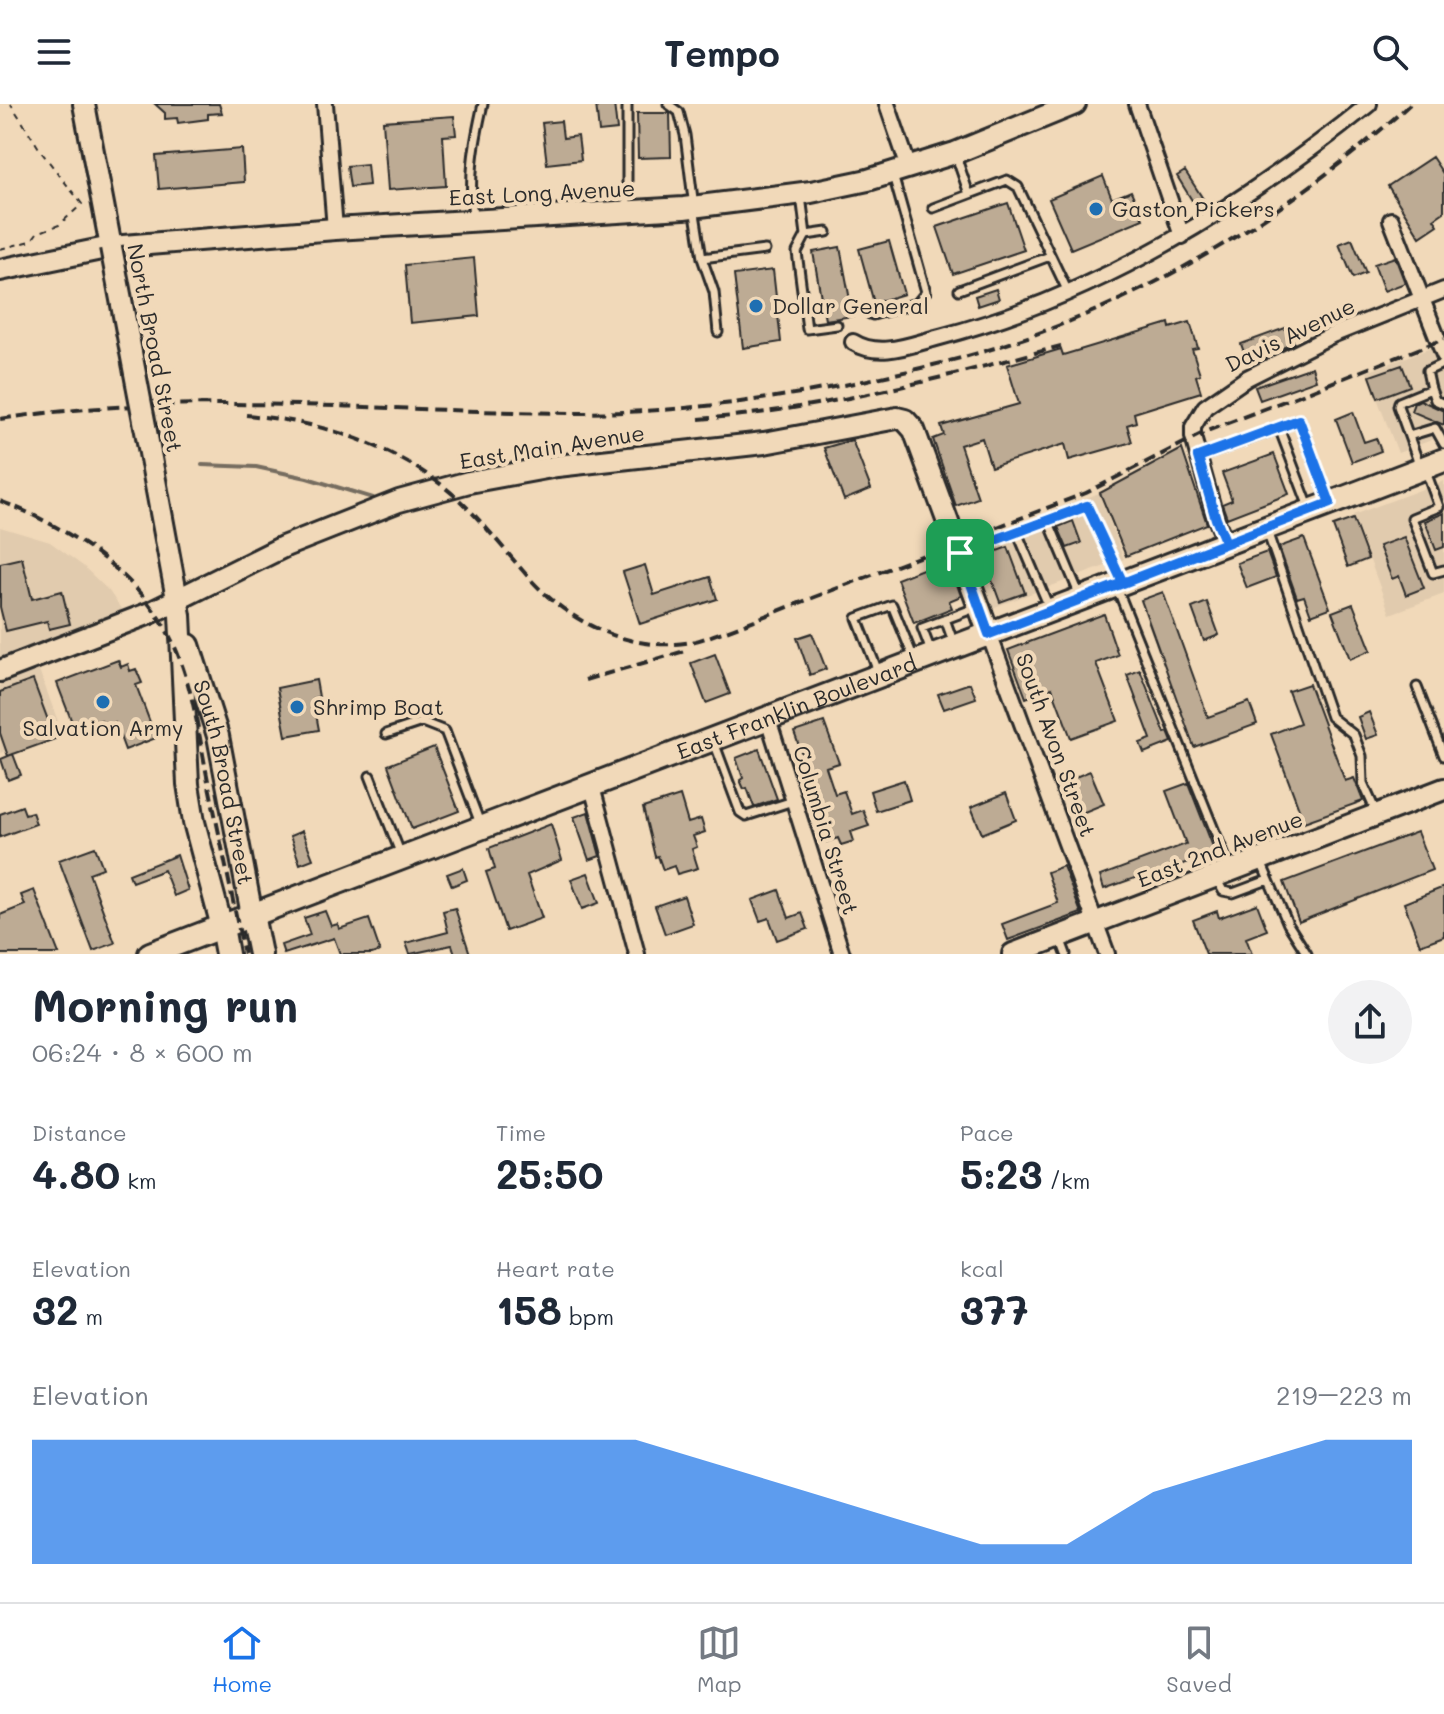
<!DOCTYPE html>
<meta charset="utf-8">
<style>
body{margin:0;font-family:Mali,sans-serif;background:#f2f2f3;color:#1f2937;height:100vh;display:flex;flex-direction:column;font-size:30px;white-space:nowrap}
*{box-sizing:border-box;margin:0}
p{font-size:26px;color:#747a83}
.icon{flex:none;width:44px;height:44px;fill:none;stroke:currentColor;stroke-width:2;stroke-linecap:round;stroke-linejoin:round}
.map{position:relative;height:850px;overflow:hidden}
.drawer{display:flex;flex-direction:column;background:#fff;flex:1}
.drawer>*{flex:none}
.pin{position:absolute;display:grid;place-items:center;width:68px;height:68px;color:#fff;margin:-34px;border-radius:16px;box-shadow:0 4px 12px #0006}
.round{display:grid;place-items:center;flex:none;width:84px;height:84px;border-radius:42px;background:#f2f2f3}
.headline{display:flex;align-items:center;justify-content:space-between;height:136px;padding:0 32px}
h1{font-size:44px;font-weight:700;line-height:60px}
.metrics{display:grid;grid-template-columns:repeat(3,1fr);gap:12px;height:136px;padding:8px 32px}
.metrics div{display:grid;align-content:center}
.metrics b{font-size:40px;font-weight:700}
.metrics small{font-size:22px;font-weight:400}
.metrics p{font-size:22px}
.chart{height:224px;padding:16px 32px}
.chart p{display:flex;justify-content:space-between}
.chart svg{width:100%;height:144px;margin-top:8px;fill:#1a73e8;opacity:.7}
header{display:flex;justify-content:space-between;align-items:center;height:104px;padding:0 32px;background:#fff;font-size:36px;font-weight:700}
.tab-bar{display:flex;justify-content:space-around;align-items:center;height:112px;border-top:2px solid #e0e1e3;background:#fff;font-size:22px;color:#747a83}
.tab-bar a{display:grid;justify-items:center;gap:4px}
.tab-bar .active{color:#1a73e8}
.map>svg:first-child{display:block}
</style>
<header><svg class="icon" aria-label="menu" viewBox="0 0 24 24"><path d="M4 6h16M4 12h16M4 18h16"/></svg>Tempo<svg class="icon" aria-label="search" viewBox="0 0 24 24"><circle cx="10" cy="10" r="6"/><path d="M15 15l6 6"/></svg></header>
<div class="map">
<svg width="1444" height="850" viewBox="0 0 1444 850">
<rect width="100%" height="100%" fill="#f1d9b9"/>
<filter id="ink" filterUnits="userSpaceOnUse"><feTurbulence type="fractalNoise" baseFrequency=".0125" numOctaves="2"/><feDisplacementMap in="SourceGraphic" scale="16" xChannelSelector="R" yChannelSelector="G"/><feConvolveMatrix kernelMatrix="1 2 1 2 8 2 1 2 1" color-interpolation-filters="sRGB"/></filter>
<g filter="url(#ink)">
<path fill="#e1cbae" d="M1444,239V331L1398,349L1367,268Z
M1444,377V490L1390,510L1353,411Z
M1099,389L1124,455L992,504L969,441Z
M0,423L50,438L83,462L109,487L136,527L39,566L63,631L20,647L18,643L0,649Z"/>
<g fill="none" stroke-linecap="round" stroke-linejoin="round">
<path stroke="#766d60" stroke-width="4" d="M202,361L256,363L307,374L373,394"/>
</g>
<path fill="#bdab94" stroke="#2b2b2b" stroke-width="2" d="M155,0H219L222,9L208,10V15L178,19L177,14L165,15V9Z
M596,0H614L617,26L599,28Z
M637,9H670L671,53L638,54Z
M454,12L456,31L443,32L446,82L388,86L383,17Z
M561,17L563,34L578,32L581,56L547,60L542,19Z
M242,45L244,78L159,85L156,52Z
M1432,53L1444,71V108L1434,115L1438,121L1420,133L1388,82Z
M367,60L369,81L350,83L347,62Z
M1185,67L1205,98L1196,103L1177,72Z
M1103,72L1112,95L1131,87L1143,115L1071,145L1049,95Z
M1008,99L1024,146L953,170L937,123Z
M1352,135L1366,169L1353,174L1339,140Z
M889,137L904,190L874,199L859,145Z
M840,143L853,212L825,216L813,148Z
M1395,153L1405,179L1384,187L1374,160Z
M474,154L479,212L410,219L405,161Z
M773,166L781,238L743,244L734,171Z
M996,185L999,195L978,202L975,192Z
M1190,218L1198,244L1192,245L1200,270L1196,272L1201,288L1134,309L1136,318L1127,321L1132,338L1069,356L1065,340L991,363L982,334L960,341L978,394L956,402L933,335L944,331L941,322L1019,300L1007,261L1061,245L1063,251L1169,219L1170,224Z
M1288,223L1294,239L1248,259L1241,240Z
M1402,261L1410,282L1378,294L1370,272Z
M1312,263L1316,276L1260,296L1255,283Z
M1420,296L1444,307V321L1411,307L1414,299Z
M1353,308L1364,338L1376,334L1381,347L1352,358L1336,315Z
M852,336L871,385L844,396L824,344Z
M1182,345L1207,420L1126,452L1100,389Z
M1274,350L1289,390L1227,414L1222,400L1232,396L1222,369Z
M1444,409V443L1436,446L1425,417Z
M1353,415L1368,455L1348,463L1333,422Z
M1073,417L1081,439L1067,444L1058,423Z
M1404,433L1424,484L1406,491L1399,472L1392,475L1379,442Z
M1304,434L1330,504L1311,511L1304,492L1297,494L1279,443Z
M1008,443L1025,489L1000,498L983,452Z
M1267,448L1276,473L1247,484L1237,459Z
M22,454L32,495L62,487L70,520L49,525L47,517L6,527L0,503V459Z
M948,455L961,492L949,497L952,504L914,519L897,475Z
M645,461L654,491L710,473L717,495L640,520L623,468Z
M1163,488L1208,613L1249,598L1257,620L1194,643L1141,496Z
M1207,498L1219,531L1204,537L1192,504Z
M1353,500L1371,546L1350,555L1332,508Z
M1104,510L1118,551L1096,559L1118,617L1071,634L1052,584L1026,594L1008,546Z
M812,529L826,565L810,571L797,534Z
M715,550L730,590L706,599L691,559Z
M118,556L121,563L128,560L130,567L136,565L142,579L136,581L156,634L125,646L115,619L104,623L101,616L75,626L57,579Z
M1140,566L1165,629L1168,628L1172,638L1144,649L1140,639L1151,635L1127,571Z
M33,576L55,635L8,652L0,629V588Z
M316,576L319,593L313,594L319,626L286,632L277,584Z
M970,579L976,594L944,605L938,590Z
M1309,580L1345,677L1354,674L1363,697L1304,718L1271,630L1300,619L1288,587Z
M1369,608L1378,631L1366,635L1358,613Z
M824,618L839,659L826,663L835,690L844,687L852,710L863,706L869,722L851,728L854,737L841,741L838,734L826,738L808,688L815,686L794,628Z
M434,643L459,707L412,725L388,661Z
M759,645L777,695L754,703L747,684L744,685L740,676L743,674L736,654Z
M13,650L21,671L8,676L1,655Z
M1090,667L1104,700L1077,711L1063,678Z
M904,676L910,696L876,707L870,687Z
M1188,679L1215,748L1177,762L1179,769L1150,780L1146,770L1104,785L1100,772L1186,740L1166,687Z
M1006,689L1016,716L982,730L971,703Z
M680,692L688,719L701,715L705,728L693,732L697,743L692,745L698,764L677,770L674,762L663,766L658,752L655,753L643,704Z
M22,702L25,710L32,708L36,720L0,733V710Z
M588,708L600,752L589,756L574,713Z
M551,720L562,756L527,771L542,814L506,827L486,768L495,765L489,744Z
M302,727L313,755L300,760L290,732Z
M1417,728L1432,766L1299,818L1284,778Z
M95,743L103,764L89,769L115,839L93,847L59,756Z
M177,751L188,786L174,792L164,766L132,778L129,770Z
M1063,762L1081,809L1008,836L1002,820L1058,799L1047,768Z
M463,764L467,776L452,782L447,770Z
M588,769L599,799L582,805L571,775Z
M1444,783V832L1420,841L1404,799Z
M34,786L59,850H0V811L25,801L21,791Z
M779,786L789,814L802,809L808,825L777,836L769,814L760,817L752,796Z
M684,792L693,820L665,830L655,802Z
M1257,800L1267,826L1246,834L1252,850H1206L1193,816L1217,807L1219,814Z
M455,804L470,850H455L452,841L410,850L406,839L448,828L443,807Z
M325,807L331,822L338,820L339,825L369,815L380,847L372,850H340L334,834L284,850L281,841L310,831L304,814Z"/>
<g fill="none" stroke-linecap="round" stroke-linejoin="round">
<g stroke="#2b2b2b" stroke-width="13">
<path id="lane" d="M627,0V105
M668,0L679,8L685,31L694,103L702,154L714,188L718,228
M956,52L969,90
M801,92L806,131L797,148L807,225L837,221
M933,104L1007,76L1018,83L1068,188
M473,116C469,71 473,44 483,0
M806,131L827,128
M702,154L765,146
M959,186L1050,152
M870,210L873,211L917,199L926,188L893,71
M1431,285L1435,296L1444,300
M1279,324L1299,316L1328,395
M1409,332L1435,324L1444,340
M1200,353L1279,324L1310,406
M1420,363L1398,302L1399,298L1431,285L1427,267L1444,259
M1425,365L1439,403L1412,414L1433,469L1444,466
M1048,416L1080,492
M1267,427L1331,613L1354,631L1362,652L1363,679L1376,708
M1017,428L1049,503
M962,448L1087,402L1122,477
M1117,484L1230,765
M945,515L954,540
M932,550L922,524L975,504
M879,570L857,514L892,501L914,555
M1417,583L1444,652
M386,630L422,618L445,627L481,722
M714,638L740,708L746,712L793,697
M370,672L401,751
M1261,758L1288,820L1307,850
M1216,774L1223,787L1233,789L1268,776
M1060,834L1066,850"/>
</g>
<g stroke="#2b2b2b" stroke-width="20">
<path id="street" d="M325,0L335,125
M887,0L909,64
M1137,0L1182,132
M1391,116L1444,251
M853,238C880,255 912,240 940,233C1100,191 1241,103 1369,0
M1226,439L1216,415L1193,333V323L1205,303L1247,274L1332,231L1444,186
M989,530L1107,850
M768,615L842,850
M592,683L637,850"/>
</g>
<g stroke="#2b2b2b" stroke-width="26">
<g id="secondary">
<path d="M84,0L111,143"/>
<path d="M0,166L111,143L335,125L684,104L811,88L868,76L955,49L1075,0"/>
<path d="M145,322L180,511L188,680L194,718L222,823"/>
<path id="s1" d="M189,541L218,632L252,811"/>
<path d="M0,567L150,509L285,442L399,397L469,378L557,362L764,339L897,314L905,316L914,326L989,530"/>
<path d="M1013,850L1444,685"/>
</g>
</g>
<g stroke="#2b2b2b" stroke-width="28">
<g id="primary">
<path d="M252,811L260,850"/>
<path d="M222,823L227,850"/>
<path id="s2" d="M150,850L1444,356"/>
</g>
</g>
<path stroke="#2b2b2b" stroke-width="2" stroke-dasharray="6 6" stroke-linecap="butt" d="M0,145L31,137L37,129L59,121L82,100L42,49L11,0"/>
<use href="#lane" stroke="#f1d9b9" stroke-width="7"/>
<use href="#street" stroke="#f1d9b9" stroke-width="14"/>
<use href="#secondary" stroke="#f1d9b9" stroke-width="20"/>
<use href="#primary" stroke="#f1d9b9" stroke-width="22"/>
<path stroke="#2b2b2b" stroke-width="4" stroke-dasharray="12 6" stroke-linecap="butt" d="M246,311C314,317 379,336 435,376C473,403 500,442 532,477C572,520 631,549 691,538C703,536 714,530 726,527L1086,389L1207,327L1444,235
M0,315C190,286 384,308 575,309C668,309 758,298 849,280C905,268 961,256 1016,237C1162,188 1296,104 1410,0
M699,315C823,306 941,274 1061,242
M0,397C69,423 142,471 174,541C193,583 199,632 208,677C220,734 232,792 244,850
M585,576L688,546"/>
<g stroke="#2b2b2b" stroke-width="26" stroke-linecap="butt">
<path id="secondary-bridge" d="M111,143L145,322"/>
</g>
<use href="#secondary-bridge" stroke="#f1d9b9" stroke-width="20"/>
</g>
</g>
<g fill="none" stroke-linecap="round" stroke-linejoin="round" filter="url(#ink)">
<g stroke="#fff" stroke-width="16">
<path id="route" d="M960,449L989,530C1034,513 1078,496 1123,479C1192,452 1261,425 1330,399L1299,316L1198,353L1216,415L1226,439L1123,479L1087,402L960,449"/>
</g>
<use href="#route" stroke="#1a73e8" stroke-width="10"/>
</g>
<g fill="#1f6fb2" stroke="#f1d9b9" stroke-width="3">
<circle cx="1096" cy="105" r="8"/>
<circle cx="756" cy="202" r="8"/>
<circle cx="103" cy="598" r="8"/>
<circle cx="297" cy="603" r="8"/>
</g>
<g text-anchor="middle" stroke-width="8" stroke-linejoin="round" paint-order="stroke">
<g font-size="22" fill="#2b2b2b" stroke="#f1d9b9">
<text transform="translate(542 89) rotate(-3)" y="8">East Long Avenue</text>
<text transform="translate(1290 231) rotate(-26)" y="8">Davis Avenue</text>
<text transform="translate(155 244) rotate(79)" y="8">North Broad Street</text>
<text transform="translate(552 343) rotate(-9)" y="8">East Main Avenue</text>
<text dy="8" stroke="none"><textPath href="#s2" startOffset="692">East Franklin Boulevard</textPath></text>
<text transform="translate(1056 641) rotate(70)" y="8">South Avon Street</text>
<text dy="8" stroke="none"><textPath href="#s1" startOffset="142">South Broad Street</textPath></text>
<text transform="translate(826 726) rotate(73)" y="8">Columbia Street</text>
<text transform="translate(1220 745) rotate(-21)" y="8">East 2nd Avenue</text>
</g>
<g font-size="22" fill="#2b2b2b" stroke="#f1d9b9" text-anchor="start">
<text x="1112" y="113">Gaston Pickers</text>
<text x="772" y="210">Dollar General</text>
<text x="313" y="611">Shrimp Boat</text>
<text x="103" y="632" text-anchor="middle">Salvation Army</text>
</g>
</g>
</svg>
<div class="pin" style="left:960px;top:449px;background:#1e9e55"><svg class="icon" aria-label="arrive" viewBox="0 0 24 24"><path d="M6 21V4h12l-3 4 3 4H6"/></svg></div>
</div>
<section class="drawer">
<div class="headline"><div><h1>Morning run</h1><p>06:24 · 8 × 600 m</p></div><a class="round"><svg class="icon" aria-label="share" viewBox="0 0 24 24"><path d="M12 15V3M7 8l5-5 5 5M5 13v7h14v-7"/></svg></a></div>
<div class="metrics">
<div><p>Distance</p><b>4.80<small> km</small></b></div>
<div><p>Time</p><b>25:50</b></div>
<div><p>Pace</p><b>5:23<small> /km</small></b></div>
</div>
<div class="metrics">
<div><p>Elevation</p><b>32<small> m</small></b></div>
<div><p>Heart rate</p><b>158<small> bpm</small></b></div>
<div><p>kcal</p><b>377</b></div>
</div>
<div class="chart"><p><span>Elevation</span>219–223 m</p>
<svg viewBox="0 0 160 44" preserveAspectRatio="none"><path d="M0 44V6L10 6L20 6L30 6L40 6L50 6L60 6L70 6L80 14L90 22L100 30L110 38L120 38L130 22L140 14L150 6L160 6V44z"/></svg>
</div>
</section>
<nav class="tab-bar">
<a class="active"><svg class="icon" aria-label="home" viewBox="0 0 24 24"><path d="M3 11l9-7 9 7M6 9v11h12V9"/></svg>Home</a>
<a><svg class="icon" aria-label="map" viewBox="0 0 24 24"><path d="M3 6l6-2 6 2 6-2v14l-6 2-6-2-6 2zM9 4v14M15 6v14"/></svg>Map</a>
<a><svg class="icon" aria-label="saved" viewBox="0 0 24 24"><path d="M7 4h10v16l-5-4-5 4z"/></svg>Saved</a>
</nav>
